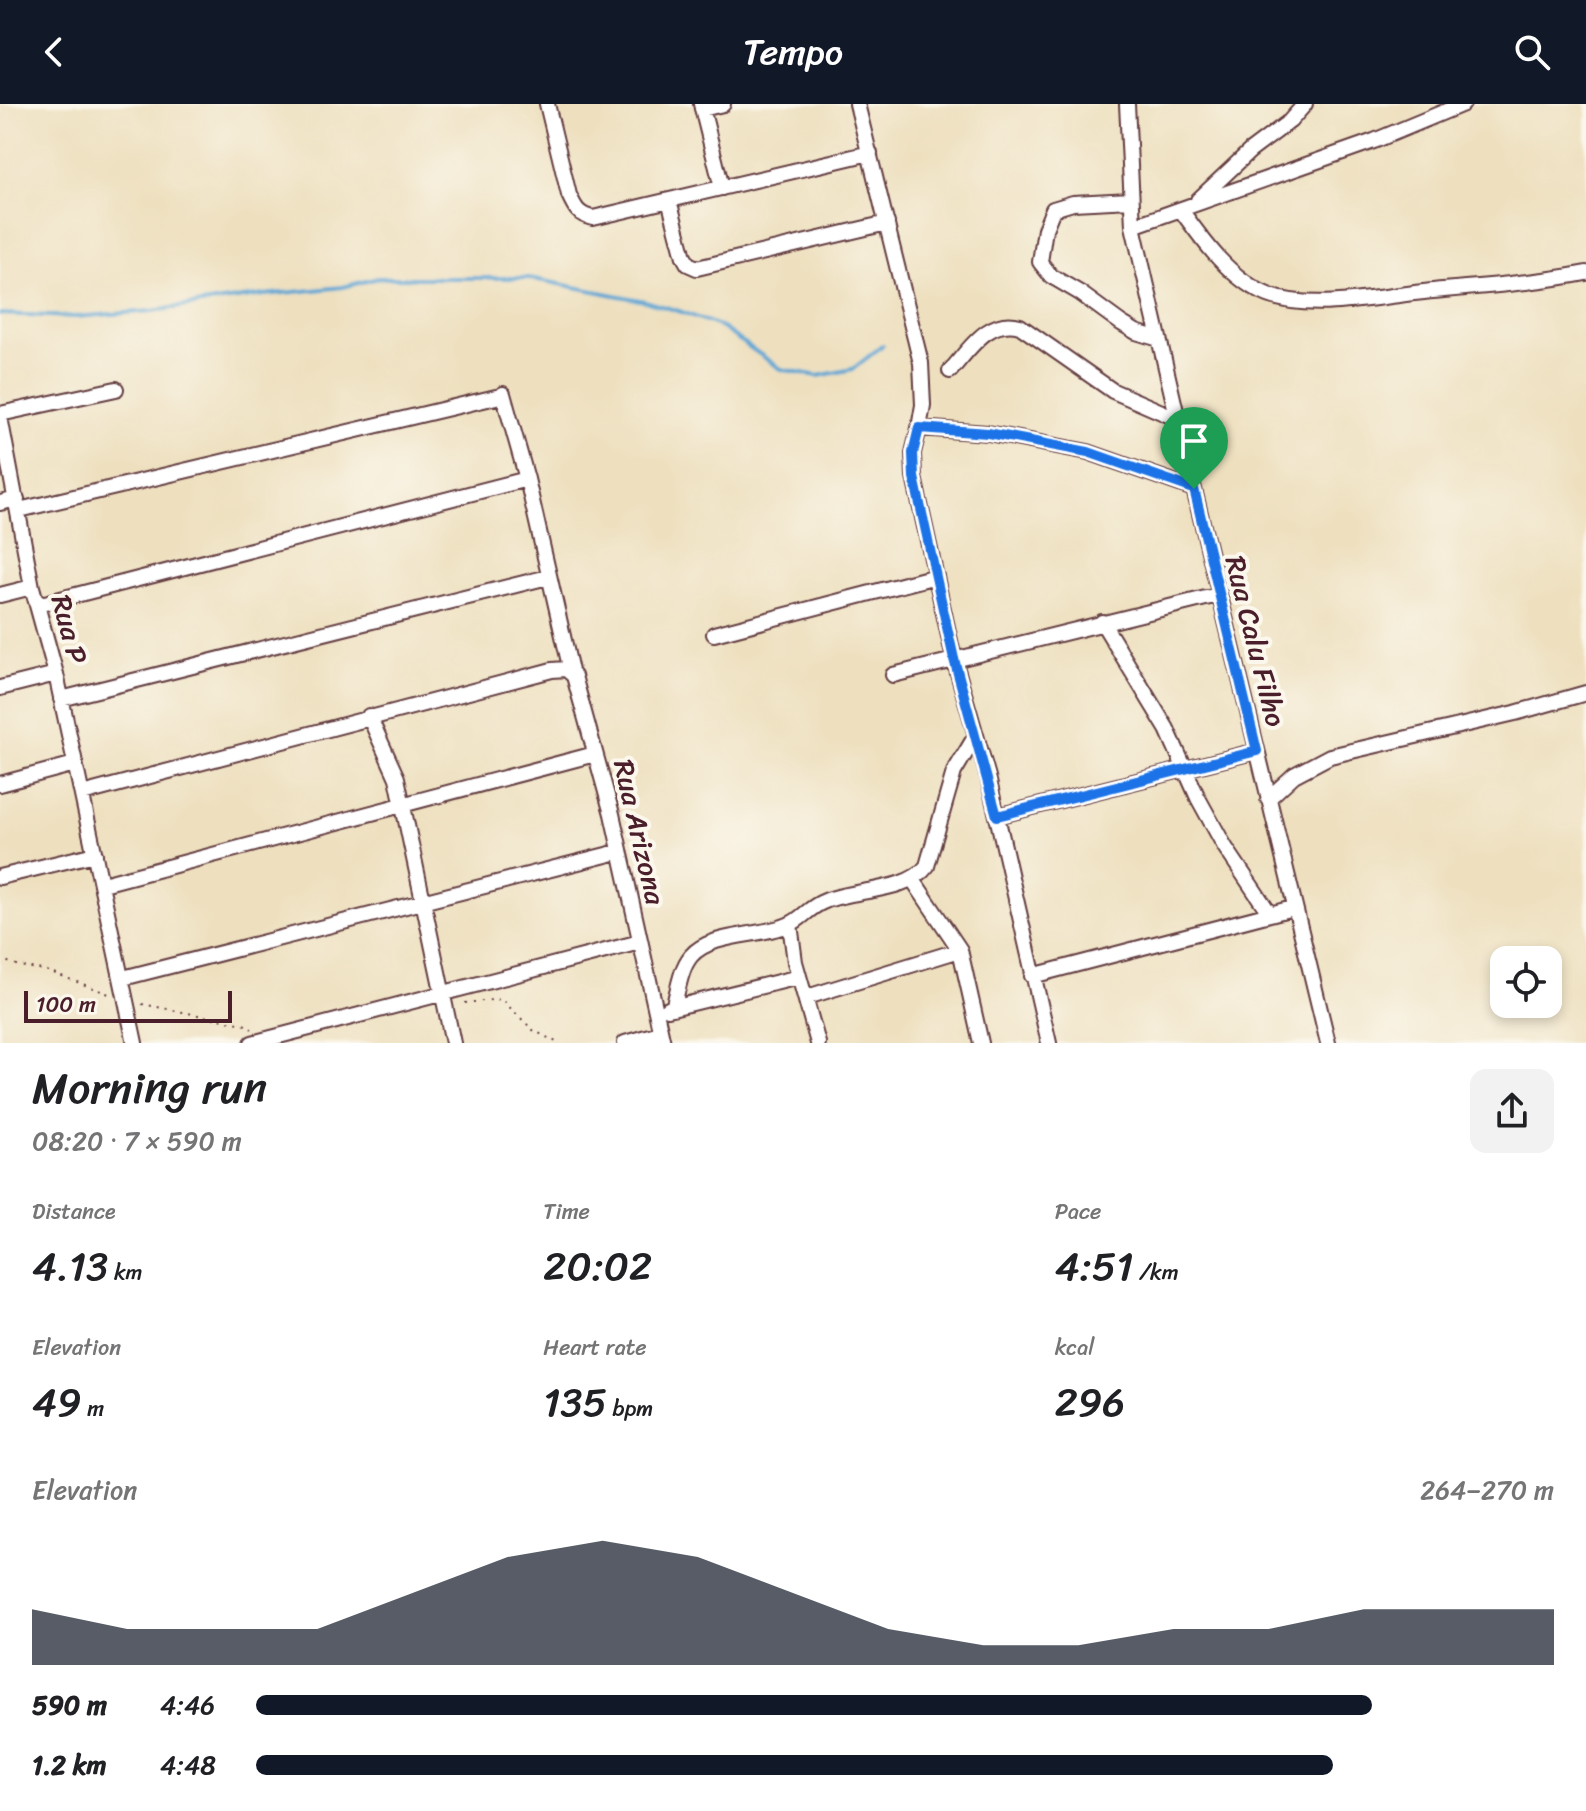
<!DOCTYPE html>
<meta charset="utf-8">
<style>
body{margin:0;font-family:Sriracha,sans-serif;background:#f2f2f2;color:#202124;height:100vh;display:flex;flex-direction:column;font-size:30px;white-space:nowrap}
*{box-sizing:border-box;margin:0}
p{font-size:26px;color:#757577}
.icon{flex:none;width:44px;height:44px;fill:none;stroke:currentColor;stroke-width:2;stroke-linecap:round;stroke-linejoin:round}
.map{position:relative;height:939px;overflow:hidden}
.sheet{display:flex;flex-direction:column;background:#fff;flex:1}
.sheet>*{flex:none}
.fabs{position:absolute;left:1490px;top:842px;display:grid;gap:16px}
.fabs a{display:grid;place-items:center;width:72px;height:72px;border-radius:16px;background:#fff;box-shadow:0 4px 12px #0003;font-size:40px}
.scale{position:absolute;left:24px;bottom:20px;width:208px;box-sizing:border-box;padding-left:8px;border:4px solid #4a1f2b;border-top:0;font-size:22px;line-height:28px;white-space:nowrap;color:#4a1f2b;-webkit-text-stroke:6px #fbf7ec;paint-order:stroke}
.pin{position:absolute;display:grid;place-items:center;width:68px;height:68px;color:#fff;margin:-82px -34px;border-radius:50% 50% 50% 0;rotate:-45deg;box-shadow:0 0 8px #0007}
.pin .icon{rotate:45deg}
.round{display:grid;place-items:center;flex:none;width:84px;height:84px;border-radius:16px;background:#f2f2f2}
.overview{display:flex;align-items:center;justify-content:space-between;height:136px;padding:0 32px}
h1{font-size:44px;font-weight:600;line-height:60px}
.metrics{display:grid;grid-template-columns:repeat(3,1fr);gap:12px;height:136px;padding:8px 32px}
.metrics div{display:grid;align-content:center}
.metrics b{font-size:40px;font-weight:600}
.metrics small{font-size:22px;font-weight:400}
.metrics p{font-size:22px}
.chart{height:224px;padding:16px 32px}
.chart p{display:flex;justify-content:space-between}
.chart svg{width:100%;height:144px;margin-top:8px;fill:#111827;opacity:.7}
ul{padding:0 32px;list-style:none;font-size:26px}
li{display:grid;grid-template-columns:128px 96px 1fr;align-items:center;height:60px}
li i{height:20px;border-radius:10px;background:#111827}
header{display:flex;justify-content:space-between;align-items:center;height:104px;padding:0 32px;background:#111827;color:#fff;font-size:36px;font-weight:600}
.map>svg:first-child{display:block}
</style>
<header><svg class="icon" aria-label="back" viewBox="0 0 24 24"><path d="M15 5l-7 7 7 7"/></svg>Tempo<svg class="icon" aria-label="search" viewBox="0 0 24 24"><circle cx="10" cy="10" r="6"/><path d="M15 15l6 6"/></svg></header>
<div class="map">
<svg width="1586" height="939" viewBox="0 0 1586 939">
<rect width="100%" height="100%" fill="#fbf7ec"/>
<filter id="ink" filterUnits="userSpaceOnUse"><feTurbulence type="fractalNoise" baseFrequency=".0125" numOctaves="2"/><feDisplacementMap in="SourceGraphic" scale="16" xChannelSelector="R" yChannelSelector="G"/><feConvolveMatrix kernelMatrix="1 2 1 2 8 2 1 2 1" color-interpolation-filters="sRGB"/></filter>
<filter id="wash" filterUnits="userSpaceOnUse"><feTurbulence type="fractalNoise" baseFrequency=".006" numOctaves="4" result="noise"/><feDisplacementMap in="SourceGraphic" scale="32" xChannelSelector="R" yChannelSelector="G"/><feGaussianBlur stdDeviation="1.8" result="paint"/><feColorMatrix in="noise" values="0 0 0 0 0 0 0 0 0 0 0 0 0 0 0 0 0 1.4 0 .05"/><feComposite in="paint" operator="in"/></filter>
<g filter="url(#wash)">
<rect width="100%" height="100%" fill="#eee0bf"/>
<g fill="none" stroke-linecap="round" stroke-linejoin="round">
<path stroke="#5da6d4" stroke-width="4" d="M0,210L75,213L152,207L264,191L343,183L378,174H529L645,197L682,208L719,222L781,265L818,272L853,265L883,241"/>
</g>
</g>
<g filter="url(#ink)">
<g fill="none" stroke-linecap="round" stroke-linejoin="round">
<g stroke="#633c41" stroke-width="18">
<path id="minor" d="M547,0L569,91C575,104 578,111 593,114L870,49
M701,0L722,84
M857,0L921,259L923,301L919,324L988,329L1088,348L1194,385L1328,939
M1127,0L1133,122L1194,385
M702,5L723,0
M669,96L684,153L688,160L697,164L887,119
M1131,96L1073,99L1053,105L1045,125L1040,158L1051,172L1080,189L1121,219L1136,228L1159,235
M1198,96L1250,47L1290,17L1305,0
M1181,106C1203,137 1231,176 1268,191C1314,209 1384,191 1433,187C1485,182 1535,179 1586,169
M1133,122L1374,37L1463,0
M950,267C969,246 988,213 1020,222L1113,287L1180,316
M503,290L527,375L571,567
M0,310L116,285
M0,313L32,483L56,570L135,939
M919,324L913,349L914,373L954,555L988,673L1049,939
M0,399L17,395
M19,406L496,293
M0,491L32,483
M37,501L527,375
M1102,518L1167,625L1198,694L1225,743L1270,810
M714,530L936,472
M893,571L1218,491
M0,584L56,570
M61,595L548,473
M369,612L397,674L453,939
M0,680L75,660
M82,690L552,566L566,565L574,572L612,710L663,939
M1268,695L1294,671L1330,652L1515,609L1586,589
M997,712L1257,647
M0,773L95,750
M913,776L960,846L981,939
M103,780L595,650
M790,820L795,858L818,939
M1032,872L1293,804
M123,874L618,748
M807,893L960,846
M673,904C678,888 680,865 691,852C711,828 763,833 790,820C802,815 809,803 825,797C855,785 908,788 927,762L954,668L975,633
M668,905L799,873
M252,939L640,838
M625,939L660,929"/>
</g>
<path stroke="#633c41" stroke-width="2" stroke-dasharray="2 6" stroke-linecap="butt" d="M0,855L19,862L48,867L109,890
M465,899L501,895L533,926L558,939
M142,900L244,920L252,925"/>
<use href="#minor" stroke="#fff" stroke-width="14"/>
</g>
</g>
<g fill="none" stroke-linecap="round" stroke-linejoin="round" filter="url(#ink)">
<g stroke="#fff" stroke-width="16">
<path id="route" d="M919,324L988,329L1088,348L1194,385L1257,647L997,712L954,555L914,373L913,349Z"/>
</g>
<use href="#route" stroke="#1a73e8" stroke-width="10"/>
</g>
<g text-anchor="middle" stroke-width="8" stroke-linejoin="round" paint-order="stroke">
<g font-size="28" fill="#4a1f2b" stroke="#fbf7ec">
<text transform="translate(70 525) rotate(75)" y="10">Rua P</text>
<text transform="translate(1256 537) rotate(76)" y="10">Rua Calu Filho</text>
<text transform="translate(640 728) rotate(77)" y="10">Rua Arizona</text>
</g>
</g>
</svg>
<div class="fabs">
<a><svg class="icon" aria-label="locate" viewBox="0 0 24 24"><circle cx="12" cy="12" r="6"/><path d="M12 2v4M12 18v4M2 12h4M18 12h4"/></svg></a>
</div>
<div class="scale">100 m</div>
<div class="pin" style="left:1194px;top:385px;background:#1e9e55"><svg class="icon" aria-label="arrive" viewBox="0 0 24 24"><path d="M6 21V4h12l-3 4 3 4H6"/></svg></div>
</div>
<section class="sheet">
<div class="overview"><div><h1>Morning run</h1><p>08:20 · 7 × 590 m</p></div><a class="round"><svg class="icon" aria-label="share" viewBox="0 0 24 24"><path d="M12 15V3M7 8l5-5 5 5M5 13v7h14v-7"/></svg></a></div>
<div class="metrics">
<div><p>Distance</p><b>4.13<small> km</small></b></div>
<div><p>Time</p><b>20:02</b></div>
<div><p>Pace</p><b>4:51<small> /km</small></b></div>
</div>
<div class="metrics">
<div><p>Elevation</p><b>49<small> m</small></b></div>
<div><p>Heart rate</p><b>135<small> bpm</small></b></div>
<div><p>kcal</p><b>296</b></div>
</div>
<div class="chart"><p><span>Elevation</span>264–270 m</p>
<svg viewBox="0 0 160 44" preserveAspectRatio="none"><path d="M0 44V27L10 33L20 33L30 33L40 22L50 11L60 6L70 11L80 22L90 33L100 38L110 38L120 33L130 33L140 27L150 27L160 27V44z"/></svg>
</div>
<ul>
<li><b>590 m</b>4:46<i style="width:86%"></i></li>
<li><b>1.2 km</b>4:48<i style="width:83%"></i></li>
</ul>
</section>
